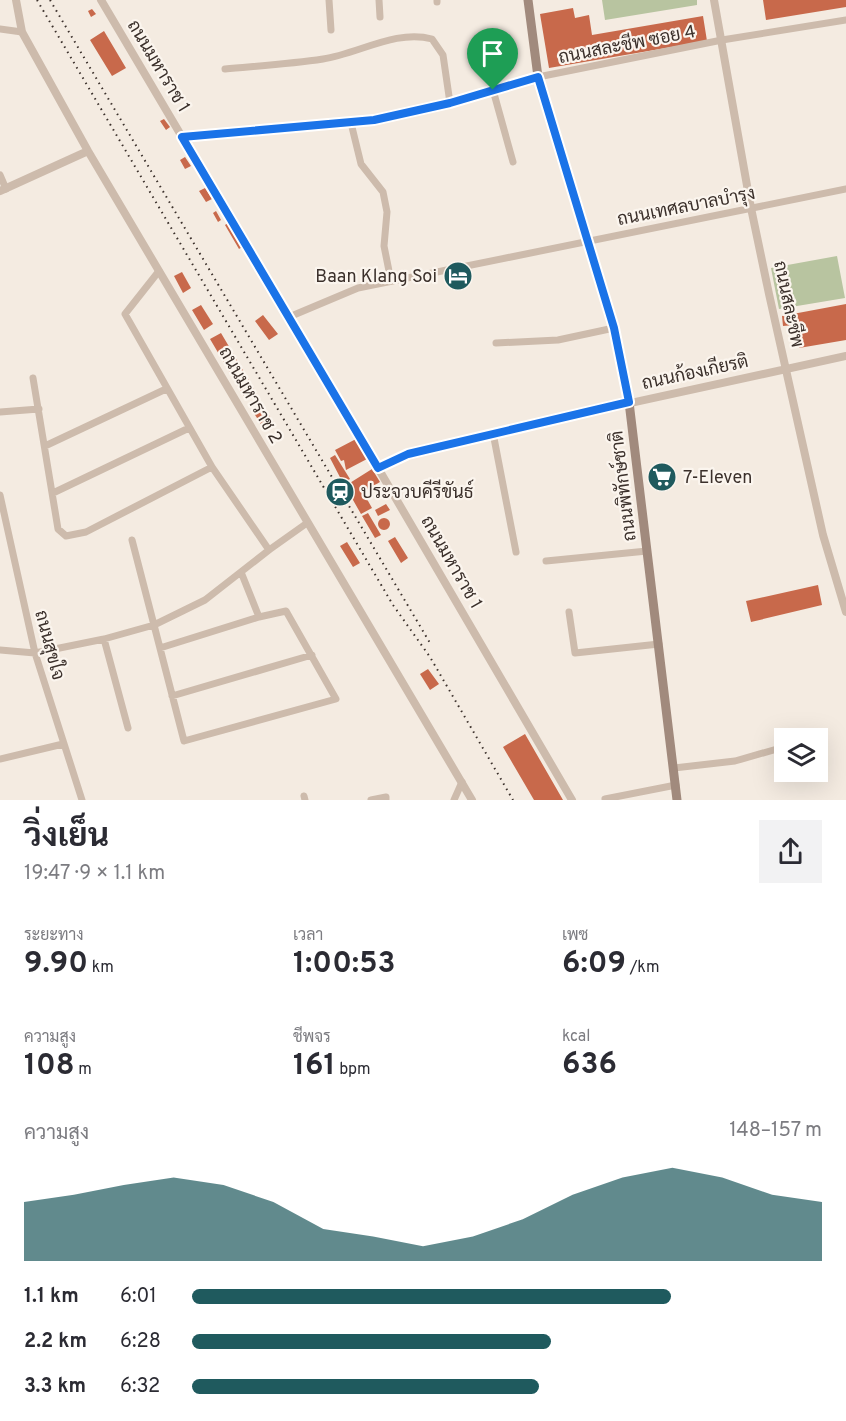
<!DOCTYPE html>
<html lang="th">
<meta charset="utf-8">
<style>
body{margin:0;font-family:Overpass,Sarabun,sans-serif;background:#f2f2f3;color:#2b2b33;height:100vh;display:flex;flex-direction:column;font-size:22px;white-space:nowrap}
*{box-sizing:border-box;margin:0}
p{font-size:20px;color:#7c7c81}
.icon{flex:none;width:33px;height:33px;fill:none;stroke:currentColor;stroke-width:2;stroke-linecap:round;stroke-linejoin:round}
.map{position:relative;height:800px;overflow:hidden}
.side{display:flex;flex-direction:column;background:#fff;flex:1}
.side>*{flex:none}
.controls{position:absolute;left:774px;top:728px;display:grid;gap:12px}
.controls a{display:grid;place-items:center;width:54px;height:54px;border-radius:0px;background:#fff;box-shadow:0 6px 24px #0002;font-size:30px}
.pin{position:absolute;display:grid;place-items:center;width:51px;height:51px;color:#fff;margin:-62px -26px;border-radius:50% 50% 50% 0;rotate:-45deg;box-shadow:0 0 6px #0007}
.pin .icon{rotate:45deg}
.round{display:grid;place-items:center;flex:none;width:63px;height:63px;border-radius:0px;background:#f2f2f3}
.summary{display:flex;align-items:center;justify-content:space-between;height:102px;padding:0 24px}
h1{font-size:33px;font-weight:700;line-height:45px}
.stats{display:grid;grid-template-columns:repeat(3,1fr);gap:9px;height:102px;padding:6px 24px}
.stats div{display:grid;align-content:center}
.stats b{font-size:30px;font-weight:700}
.stats small{font-size:16px;font-weight:400}
.stats p{font-size:16px}
.chart{height:168px;padding:12px 24px}
.chart p{display:flex;justify-content:space-between}
.chart svg{width:100%;height:108px;margin-top:6px;fill:#1f5a5e;opacity:.7}
ul{padding:0 24px;list-style:none;font-size:20px}
li{display:grid;grid-template-columns:96px 72px 1fr;align-items:center;height:45px}
li i{height:15px;border-radius:8px;background:#1f5a5e}
.map>svg:first-child{display:block}
</style>
<div class="map">
<svg width="846" height="800" viewBox="0 0 846 800">
<rect width="100%" height="100%" fill="#f4ebe1"/>
<path fill="#b8c4a0" d="M602,0H697V5L605,20Z
M837,256L845,298L779,309L771,268Z"/>
<path fill="#c8694b" d="M763,0H846V7L766,20Z
M573,8L575,18L589,15L592,35L703,16L707,41L549,68L540,14Z
M92,9L96,14L91,17L88,11Z
M104,31L126,68L112,76L90,40Z
M164,119L170,127L166,130L160,121Z
M185,157L191,166L185,169L180,160Z
M205,188L212,199L206,202L199,191Z
M216,211L221,220L218,222L213,213Z
M228,223L242,247L239,249L225,225Z
M182,272L191,288L183,293L174,276Z
M846,304V340L799,348L794,325L783,326L782,316Z
M201,305L213,324L204,330L192,310Z
M263,315L278,334L269,340L255,321Z
M221,333L257,394L246,400L210,339Z
M262,404L274,423L264,429L252,410Z
M356,439L367,459L346,470L344,460L341,461L335,450Z
M335,455L350,479L343,483L330,458Z
M671,466L674,484L653,488L650,470Z
M372,469L380,482L363,492L372,508L361,514L345,486Z
M386,504L390,510L378,516L375,510Z
M368,513L381,535L375,538L362,516Z
M378 524a6 6 0 1 1 12 0a6 6 0 1 1-12 0Z
M395,537L408,558L401,563L388,541Z
M347,542L360,563L353,567L340,546Z
M818,585L822,605L751,622L746,601Z
M428,669L439,684L430,690L420,674Z
M525,734L563,800H534L503,747Z"/>
<g fill="none" stroke-linecap="round" stroke-linejoin="round">
<path stroke="#cdbbac" stroke-width="7" d="M329,0L331,30
M379,0L380,17
M437,0V2
M0,29L22,32
M225,69C257,66 290,64 323,59C358,54 396,29 432,39L443,55L450,103
M493,90L513,162
M351,123L361,164L383,192L387,212L384,246L391,281
M182,137L374,120L450,103L538,77L722,40L846,20
M0,175L6,189
M159,271L125,314L212,467L269,550
M289,317L358,288L846,189
M496,343L558,340L614,328
M33,378L58,529L66,536L86,532L212,467
M0,412L39,409
M493,433L516,552
M45,446L166,389
M53,493L189,428
M0,495L35,653L82,800
M132,540L184,741L336,699L286,611L259,617
M546,561L647,551
M569,612L575,653L659,644
M104,639L128,728
M160,648L259,617L241,572
M0,650L35,653L104,639L154,625L205,600L269,550L307,523
M172,696L312,655
M0,759L63,744
M674,768L735,761L784,747
M304,796L305,800
M605,799L676,785
M371,800L386,797V800
M454,800L462,782"/>
<path stroke="#cdbbac" stroke-width="8" d="M16,0L22,32L88,151L472,800
M101,0L378,468L572,800
M714,0L751,208L769,294L823,535L846,612
M0,191L88,151
M378,468L408,454L493,433L846,356"/>
<path stroke="#a18a7d" stroke-width="9" d="M528,0L538,77L614,328L629,402L677,800"/>
<path stroke="#3b302b" stroke-width="2" stroke-dasharray="1.5 4.5" stroke-linecap="butt" d="M37,0L393,605L430,657L513,800
M50,0L430,643"/>
</g>
<g fill="none" stroke-linecap="round" stroke-linejoin="round">
<g stroke="#fff" stroke-width="12">
<path id="route" d="M538,77L614,328L629,402L408,454L378,468L182,137L374,120L450,103Z"/>
</g>
<use href="#route" stroke="#1a73e8" stroke-width="8"/>
</g>
<defs>
<g id="hotel-disc" transform="scale(1.5)"><circle r="9.5" fill="#1f5a5e" stroke="#fbf5ee"/><path d="M-6-4.5h1.5V1H6V5H4.5V3h-9V5H-6ZM-4 0a1.8 1.8 0 1 1 3.6 0ZM.5 0V-2.5h3Q6-2.5 6 0Z" fill="#fff"/></g>
<g id="supermarket-disc" transform="scale(1.5)"><circle r="9.5" fill="#1f5a5e" stroke="#fbf5ee"/><path d="M-6-5.5h2.5l.6 2H6L4.5 2H-2.5L-4.4-4H-6ZM-1.5 3.2a1.3 1.3 0 1 0 .1 0ZM3 3.2a1.3 1.3 0 1 0 .1 0Z" fill="#fff"/></g>
<g id="station-disc" transform="scale(1.5)"><circle r="9.5" fill="#1f5a5e" stroke="#fbf5ee"/><path d="M-3-6H3Q5-6 5-4V2Q5 4 3 4L4.5 6H3L1.5 4h-3L-3 6H-4.5L-3 4Q-5 4-5 2V-4Q-5-6-3-6ZM-3.5-4v3h7v-3ZM-3.5 1v1.5H-2V1ZM2 1v1.5H3.5V1Z" fill="#fff"/></g>
</defs>
<g fill-rule="evenodd">
<use href="#hotel-disc" x="458" y="276"/>
<use href="#supermarket-disc" x="662" y="477"/>
<use href="#station-disc" x="340" y="492"/>
</g>
<g text-anchor="middle" stroke-width="4.5" stroke-linejoin="round" paint-order="stroke">
<g font-size="18" fill="#3b302b" stroke="#fbf5ee">
<text transform="translate(627 44) rotate(-11)" y="6">ถนนสละชีพ ซอย 4</text>
<text transform="translate(159 66) rotate(59)" y="6">ถนนมหาราช 1</text>
<text transform="translate(686 206) rotate(-11)" y="6">ถนนเทศลบาลบำรุง</text>
<text transform="translate(789 304) rotate(78)" y="6">ถนนสละชีพ</text>
<text transform="translate(695 372) rotate(-12)" y="6">ถนนก้องเกียรติ</text>
<text transform="translate(251 395) rotate(60)" y="6">ถนนมหาราช 2</text>
<text transform="translate(623 486) rotate(-97)" y="6">ถนนพิทักษ์ชาติ</text>
<text transform="translate(452 562) rotate(60)" y="6">ถนนมหาราช 1</text>
<text transform="translate(50 645) rotate(75)" y="6">ถนนสุขใจ</text>
</g>
<g font-size="18" fill="#3b302b" stroke="#fbf5ee" text-anchor="start">
<text x="437" y="282" text-anchor="end">Baan Klang Soi</text>
<text x="683" y="483">7-Eleven</text>
<text x="361" y="498">ประจวบคีรีขันธ์</text>
</g>
</g>
</svg>
<div class="controls">
<a><svg class="icon" aria-label="layers" viewBox="0 0 24 24"><path d="M12 4l9 5-9 5-9-5zM3 14l9 5 9-5"/></svg></a>
</div>
<div class="pin" style="left:493px;top:90px;background:#1e9e55"><svg class="icon" aria-label="arrive" viewBox="0 0 24 24"><path d="M6 21V4h12l-3 4 3 4H6"/></svg></div>
</div>
<section class="side">
<div class="summary"><div><h1>วิ่งเย็น</h1><p>19:47 · 9 × 1.1 km</p></div><a class="round"><svg class="icon" aria-label="share" viewBox="0 0 24 24"><path d="M12 15V3M7 8l5-5 5 5M5 13v7h14v-7"/></svg></a></div>
<div class="stats">
<div><p>ระยะทาง</p><b>9.90<small> km</small></b></div>
<div><p>เวลา</p><b>1:00:53</b></div>
<div><p>เพซ</p><b>6:09<small> /km</small></b></div>
</div>
<div class="stats">
<div><p>ความสูง</p><b>108<small> m</small></b></div>
<div><p>ชีพจร</p><b>161<small> bpm</small></b></div>
<div><p>kcal</p><b>636</b></div>
</div>
<div class="chart"><p><span>ความสูง</span>148–157 m</p>
<svg viewBox="0 0 160 44" preserveAspectRatio="none"><path d="M0 44V20L10 17L20 13L30 10L40 13L50 20L60 31L70 34L80 38L90 34L100 27L110 17L120 10L130 6L140 10L150 17L160 20V44z"/></svg>
</div>
<ul>
<li><b>1.1 km</b>6:01<i style="width:76%"></i></li>
<li><b>2.2 km</b>6:28<i style="width:57%"></i></li>
<li><b>3.3 km</b>6:32<i style="width:55%"></i></li>
</ul>
</section>
